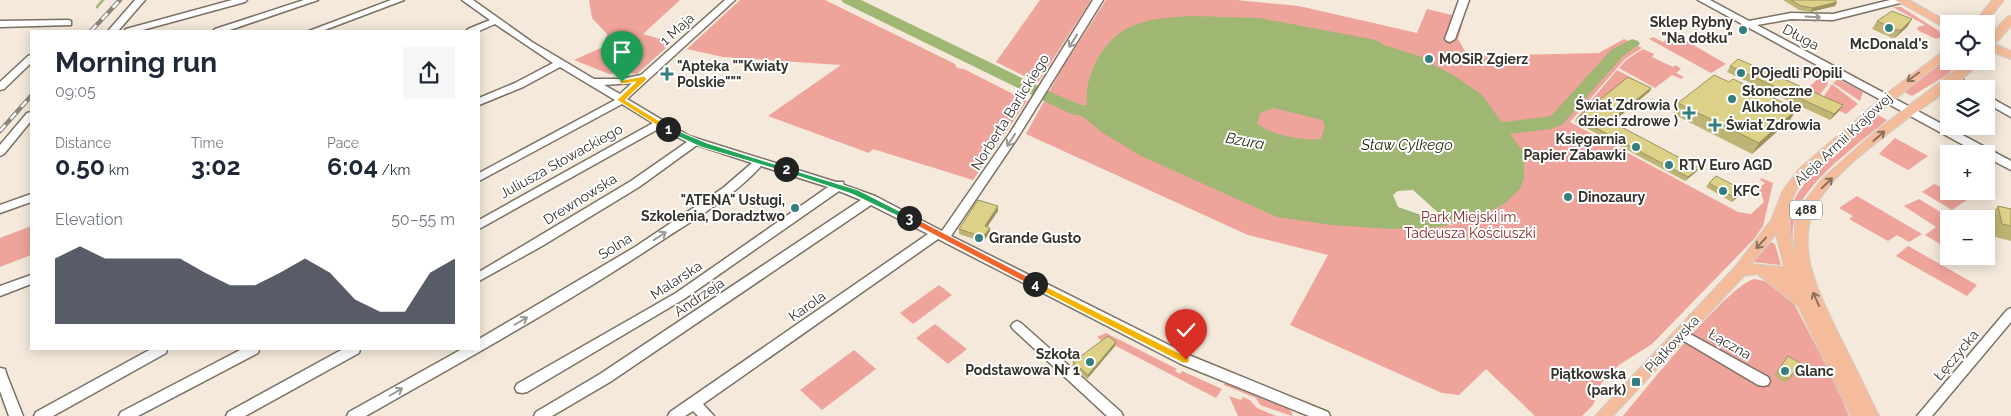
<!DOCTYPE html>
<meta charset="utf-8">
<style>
body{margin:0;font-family:Raleway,sans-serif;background:#f6f6f7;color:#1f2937;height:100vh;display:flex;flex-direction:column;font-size:19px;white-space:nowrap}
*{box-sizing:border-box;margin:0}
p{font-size:16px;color:#747a83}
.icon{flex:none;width:28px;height:28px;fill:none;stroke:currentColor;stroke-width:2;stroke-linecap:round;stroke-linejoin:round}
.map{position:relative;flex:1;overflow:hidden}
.drawer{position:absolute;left:30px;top:30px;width:450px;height:320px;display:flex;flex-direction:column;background:#fff;border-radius:0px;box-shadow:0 2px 12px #0003}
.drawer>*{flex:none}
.buttons{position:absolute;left:1940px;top:15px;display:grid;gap:10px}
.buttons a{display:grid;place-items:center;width:55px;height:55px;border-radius:0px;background:#fff;box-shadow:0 2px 12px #0003;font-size:25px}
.pin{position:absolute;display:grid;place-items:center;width:42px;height:42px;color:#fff;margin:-51px -21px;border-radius:50% 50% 50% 0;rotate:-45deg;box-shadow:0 0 5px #0007}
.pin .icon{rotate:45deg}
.km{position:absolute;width:25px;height:25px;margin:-12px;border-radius:50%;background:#222;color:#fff;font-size:14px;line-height:25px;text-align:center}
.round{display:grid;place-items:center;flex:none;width:52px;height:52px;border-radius:0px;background:#f6f6f7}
.overview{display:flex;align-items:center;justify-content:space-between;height:85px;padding:0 25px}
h1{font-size:28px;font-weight:700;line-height:38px}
.stats{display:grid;grid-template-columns:repeat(3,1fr);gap:8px;height:85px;padding:5px 25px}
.stats div{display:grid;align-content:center}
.stats b{font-size:25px;font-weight:700}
.stats small{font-size:14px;font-weight:400}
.stats p{font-size:14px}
.chart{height:140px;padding:10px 25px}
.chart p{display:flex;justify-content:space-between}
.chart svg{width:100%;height:90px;margin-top:5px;fill:#111827;opacity:.7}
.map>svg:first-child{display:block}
</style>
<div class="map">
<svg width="2011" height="416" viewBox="0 0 2011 416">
<rect width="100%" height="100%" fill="#f4e9da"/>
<path fill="#eea49b" d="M589,0H680L643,34L663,40L668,46L637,74L626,72L609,74L574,60L603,47L607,34L592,18Z
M740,0H825L955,64L957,68L964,69L1027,101L973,180L873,149L869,153L768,116L841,65L723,57L687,49Z
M1040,0H1091L1039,81L1036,82L996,62Z
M1106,0H1237L1299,6L1417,33L1427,9L1464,18L1458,39L1468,56L1599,53L1624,39L1642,48L1625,59L1570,122L1738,212L1751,214L1764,202L1761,194L1749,185L1757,190L1765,183L1760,180L1761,178L1773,183L1763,226L1754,239L1652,344L1619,365L1601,384L1593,405L1582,416H1535L1486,369L1459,395L1442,393L1290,325L1328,255L1248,235L1026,134L1061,70Z
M1893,7H1901L1939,31L1941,37L1936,39L1917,30L1918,27L1925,25Z
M1678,36L1726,64L1711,73L1649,39L1653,37L1663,42L1669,38L1673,40Z
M1643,49L1654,54L1652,57L1673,67L1676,65L1681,69L1676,73L1684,77L1681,79L1672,75L1655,88L1619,68L1626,60Z
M1949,57V61H1960L1947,75L1912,96L1904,92Z
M1805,65L1822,73L1818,77L1823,79L1826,78L1828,84L1815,101L1801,94L1816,81L1814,78L1798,70Z
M1617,70L1652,89L1649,92L1626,81L1574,121Z
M1838,79L1863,92L1860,101L1833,83Z
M1832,84L1858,104L1846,114L1820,102Z
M1878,115L1887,120C1859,144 1806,180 1795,216C1791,230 1793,244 1794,258C1778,209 1797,188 1832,156C1847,143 1862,129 1878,115Z
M1895,138L1928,156L1908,170L1879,154Z
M1934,184L1941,187L1946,185L1949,186V191H1958L1970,198L1952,210L1922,192Z
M1857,196L1922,234L1909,242L1897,235L1888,241L1849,219L1853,216L1839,208Z
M1919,199L1952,219H1949V245L1945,247L1925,235L1936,227L1904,206Z
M31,226V255L0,267V238Z
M1771,242L1775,244L1781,265L1753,262Z
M1908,246L1977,285L1967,296L1896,256Z
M1754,279L1770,282L1791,298L1834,380L1849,416H1623C1646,389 1726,287 1754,279Z
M939,285L952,295L913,324L900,313Z
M935,324L967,349L948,364L916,338Z
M1106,333L1177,369L1175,371L1180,374L1182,371L1222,389L1216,398L1116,346L1108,339L1103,342L1097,337Z
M854,350L876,369L822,410L800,390Z
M1225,383L1286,407L1292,412V416L1260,405L1256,398L1224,385Z
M1229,396L1241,400L1243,397L1250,400L1257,408L1276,416H1238Z"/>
<path fill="#a0b673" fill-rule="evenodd" d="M1192,16L1259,18L1376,40L1384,45L1425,58L1424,60L1455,76L1482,95L1524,153V178L1520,189L1504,204L1476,218L1438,227L1390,229L1332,225L1277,217L1141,156L1103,133L1078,113L1077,110L1087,104C1084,76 1103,39 1130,27C1149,18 1172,17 1192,16ZM1274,108L1322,120L1325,125L1321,139C1300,141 1274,135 1257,124L1260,113Z"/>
<path fill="#f4e9da" d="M1413,190L1453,226L1398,207L1393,195L1398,191Z"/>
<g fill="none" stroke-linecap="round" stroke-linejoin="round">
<path stroke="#a0b673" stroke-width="2.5" d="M97,7L103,0"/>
<path fill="#a0b673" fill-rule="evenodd" d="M841,0H861L1057,95L1081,105L1109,111L1112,115L1109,119L1103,120L1071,114L844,3Z
M1632,39L1638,41L1640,44L1623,56L1563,124L1551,129L1482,137L1476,135L1473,131L1476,127L1482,125L1551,116L1611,50Z"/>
<g stroke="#7b7164" stroke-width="3">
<path id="minor" d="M135,0H145L118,31H108Z
M232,0H247L245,2L139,31H124L126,29Z
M304,0H318L227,31H213L215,29Z
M391,0H404L322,31H309Z
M462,0H473L532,42L594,79H621L641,75L725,0H735L627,99L689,136L836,182H843L844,185L875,196L942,231L1010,133L1093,0H1103L1018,137L951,236L1191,356L1328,412L1330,416H1309L1181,364L938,239L703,404L714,416H698L693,411L685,416H668L670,412L928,234L871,205L610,382L552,416H534L536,412L600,374L861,200L839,191L684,299L527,392L522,393L517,392L515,388L517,384L676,293L828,187L761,166C733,197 693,220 658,243C563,306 464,360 366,416H347L349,412L462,349H479V339L635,247L723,188L752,163L697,145L639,187L542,246L479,281V272L631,181L687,142L660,128L479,229V220L653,123L622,104L479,181V173L615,100L560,67L523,87L479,105V98L515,83L553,63L495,24L479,31H466L468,29L490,20ZM632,83L620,94L604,85Z
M1459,0H1469L1455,39L1450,42L1447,41L1445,39Z
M1698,0H1710L1749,21L1791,13L1833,14L1890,0H1906L1904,2L1833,20L1791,19L1757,25L2011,161V170L1986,157V154H1980Z
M68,20L71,21V25L0,27V21Z
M31,55V63L4,89L0,90V82L28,56Z
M1957,76L1976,89H1964L1952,79Z
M1986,95L2011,109V117L1986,103Z
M31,112V121L4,154L0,156V145L27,113Z
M31,194V202L0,213V205Z
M31,275V284L0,296V286Z
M2011,308V322L1932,416H1917L2007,310Z
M1017,321L1021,323L1121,412L1123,416H1107L1013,329L1011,326L1013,323Z
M1681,329L1768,377L1770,381L1768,385L1763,386L1758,385L1677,337L1675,334L1677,331Z
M151,349H167L166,353L53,416H34L36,412Z
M242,349H259L258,353L138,416H119L121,412Z
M343,349H360L359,353L245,416H226L228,412Z
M0,368L5,369L6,373L23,416H9L0,391Z"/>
</g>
<g stroke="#cfcecc" stroke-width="2">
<path id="major" d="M1895,0H1909L1952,24H1949V30Z
M1992,0H2004L1985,24H1973Z
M2011,16V26L1995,44L2011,51V59L1986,50V40L2007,17Z
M1949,47V56C1911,85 1875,116 1840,147C1823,162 1802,176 1793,197C1786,216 1790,235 1794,254L1795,221L1804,202L1822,179L1877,130L1967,61H1980C1960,87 1928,102 1903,122C1875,144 1832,174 1816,206C1792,251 1825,304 1844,345C1856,368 1867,392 1879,416H1851L1798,306L1757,274L1744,276L1613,416H1595L1735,267L1771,220L1783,190L1800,168L1891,90ZM1776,234L1784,267L1751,264Z"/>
</g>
<use href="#minor" fill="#fff" fill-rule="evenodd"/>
<use href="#major" fill="#f4bc9a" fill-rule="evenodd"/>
<g stroke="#8c857b" stroke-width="4.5">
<path id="rail" d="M91,31L120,0
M0,131L31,96"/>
</g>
<use href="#rail" stroke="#fff" stroke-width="2.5" stroke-dasharray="8" stroke-linecap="butt"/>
</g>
<path fill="#beb474" d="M1783,0H1835V6L1810,12L1799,10Z
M1912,19L1907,27L1895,38H1892L1872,29L1877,21Z
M1730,66L1839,111L1830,120L1727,72Z
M1729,82L1790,120L1752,154L1673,114L1678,103Z
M1651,88L1649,92L1612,122L1696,172L1685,181L1575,122L1577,118Z
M1709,183L1743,190L1741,194L1732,202L1706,187Z
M1998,206L2011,209V241L1991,236L1987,218Z
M998,211L987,227L990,228V232L983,242L959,234V229Z
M1116,342L1115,346L1087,379L1072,366L1073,362Z
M1785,360L1789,379L1786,383L1774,376Z"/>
<path fill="#9b925e" d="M1837,2L1835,6L1810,12L1813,8Z
M1912,19L1907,27L1895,38L1901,30Z
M1651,88L1649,92L1608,126L1610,121Z
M1843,105L1839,111L1830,120L1834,114Z
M1797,109L1790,120L1752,154L1759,143Z
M1699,168L1696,172L1685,181L1688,177Z
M1743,190L1741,194L1732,202L1735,198Z
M998,206V211L985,230V226Z
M990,228V232L983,242V237Z
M1116,342L1115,346L1087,379L1088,375Z"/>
<path fill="#ddd187" stroke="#9b925e" d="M1791,0H1835L1837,2L1813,8L1801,6Z
M1892,11L1912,19L1901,30H1897L1877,21Z
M1738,59L1843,105L1834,114L1730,66Z
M1714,75L1729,82L1733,79L1797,109L1759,143L1678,103Z
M1628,77L1651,88L1610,121L1699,168L1688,177L1577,118Z
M1716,176L1743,190L1735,198L1709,183Z
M978,200L998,206L985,226L990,228L983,237L959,229Z
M1998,206L2011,209V226L2002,224Z
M1108,336L1116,342L1088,375L1073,362Z
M1788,356L1800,363L1789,379L1777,372Z"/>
<defs><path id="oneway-shaft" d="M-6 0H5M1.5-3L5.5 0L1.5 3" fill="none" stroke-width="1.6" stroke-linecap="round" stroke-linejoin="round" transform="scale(1.25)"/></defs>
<g stroke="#9a9895">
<use href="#oneway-shaft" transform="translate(1813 17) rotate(3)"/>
<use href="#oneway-shaft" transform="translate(1073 41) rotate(122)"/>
<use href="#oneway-shaft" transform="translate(1011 140) rotate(124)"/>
<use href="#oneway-shaft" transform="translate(660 236) rotate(-33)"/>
<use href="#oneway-shaft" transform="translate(521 321) rotate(-30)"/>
<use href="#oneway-shaft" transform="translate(396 392) rotate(-30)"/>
</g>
<g stroke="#8b705d">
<use href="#oneway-shaft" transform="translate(1913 77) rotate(143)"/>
<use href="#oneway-shaft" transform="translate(1879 136) rotate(-41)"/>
<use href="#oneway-shaft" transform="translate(1827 183) rotate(-44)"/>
<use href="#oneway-shaft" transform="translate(1761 243) rotate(133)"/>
<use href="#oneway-shaft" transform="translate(1816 299) rotate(-114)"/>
</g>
<path fill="#f5b400" stroke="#fff" d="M644,76L647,79L625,100L671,128V131H666L617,100L636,82L622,84L619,81Z"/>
<path fill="#22a559" stroke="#fff" d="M666,128H671L707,143L790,169L786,172L701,147L666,131Z"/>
<path fill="#22a559" stroke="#fff" d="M783,167L858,190L913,218L906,220L852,194L783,171Z"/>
<path fill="#f0652b" stroke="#fff" d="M909,215L1038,282L1040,284L1035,287L1032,286L906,220L905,218Z"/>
<path fill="#f5b400" stroke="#fff" d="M1035,281L1189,358V363H1183L1032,286V282Z"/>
<g fill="#357e7f" stroke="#fff" stroke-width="2">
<circle cx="1889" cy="28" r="5"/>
<circle cx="1743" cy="30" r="5"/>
<circle cx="1429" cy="59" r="5"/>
<circle cx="1741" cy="73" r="5"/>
<path d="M664.5 66.5h5v5h5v5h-5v5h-5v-5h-5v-5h5z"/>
<circle cx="1732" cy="99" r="5"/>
<path d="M1686.5 105.5h5v5h5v5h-5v5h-5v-5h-5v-5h5z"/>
<path d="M1712.5 117.5h5v5h5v5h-5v5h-5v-5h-5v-5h5z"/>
<circle cx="1636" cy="147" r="5"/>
<circle cx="1669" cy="165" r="5"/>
<circle cx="1723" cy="191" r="5"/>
<circle cx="1568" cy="197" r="5"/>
<circle cx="795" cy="208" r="5"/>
<circle cx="979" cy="238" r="5"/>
<circle cx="1090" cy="362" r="5"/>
<circle cx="1785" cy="371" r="5"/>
<rect x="1631" y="377" width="10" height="10" rx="2.5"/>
</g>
<g text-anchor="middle" stroke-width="4" stroke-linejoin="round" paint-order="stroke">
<rect fill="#fff" stroke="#726f6b" stroke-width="1" x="1790" y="200.5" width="32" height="19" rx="4"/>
<g font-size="12" font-weight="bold" fill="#35312b">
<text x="1806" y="214">488</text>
</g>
<g font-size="14" font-weight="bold" fill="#35312b" stroke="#fff" text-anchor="start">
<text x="1733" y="27" text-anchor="end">Sklep Rybny<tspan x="1733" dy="16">"Na dołku"</tspan></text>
<text x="1889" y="49" text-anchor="middle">McDonald's</text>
<text x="1439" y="64">MOSiR Zgierz</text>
<text x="677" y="71">"Apteka ""Kwiaty<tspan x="677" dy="16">Polskie"""</tspan></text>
<text x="1751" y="78">POjedli POpili</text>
<text x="1742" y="96">Słoneczne<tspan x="1742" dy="16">Alkohole</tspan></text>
<text x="1678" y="110" text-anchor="end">Świat Zdrowia (<tspan x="1678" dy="16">dzieci zdrowe )</tspan></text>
<text x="1726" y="130">Świat Zdrowia</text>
<text x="1626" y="144" text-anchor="end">Księgarnia<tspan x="1626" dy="16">Papier Zabawki</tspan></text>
<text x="1679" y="170">RTV Euro AGD</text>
<text x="1733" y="196">KFC</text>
<text x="1578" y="202">Dinozaury</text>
<text x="785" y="205" text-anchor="end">"ATENA" Usługi,<tspan x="785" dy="16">Szkolenia, Doradztwo</tspan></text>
<text x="989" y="243">Grande Gusto</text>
<text x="1080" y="359" text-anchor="end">Szkoła<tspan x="1080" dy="16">Podstawowa Nr 1</tspan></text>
<text x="1795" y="376">Glanc</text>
<text x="1626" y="379" text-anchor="end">Piątkowska<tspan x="1626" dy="16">(park)</tspan></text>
</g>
<g font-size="14" fill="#35312b" stroke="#fff">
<text transform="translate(677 29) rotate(-42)" y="5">1 Maja</text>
<text transform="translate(1801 37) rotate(28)" y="5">Długa</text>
<text transform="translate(1010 112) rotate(-58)" y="5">Norberta Barlickiego</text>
<text transform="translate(1843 139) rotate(-43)" y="5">Aleja Armii Krajowej</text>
<text transform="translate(561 161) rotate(-29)" y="5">Juliusza Słowackiego</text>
<text transform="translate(580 199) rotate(-32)" y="5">Drewnowska</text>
<text transform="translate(615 246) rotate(-32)" y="5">Solna</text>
<text transform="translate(676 280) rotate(-33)" y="5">Malarska</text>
<text transform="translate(699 297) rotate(-34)" y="5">Andrzeja</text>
<text transform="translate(807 306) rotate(-35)" y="5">Karola</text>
<text transform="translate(1672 344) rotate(-47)" y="5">Piątkowska</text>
<text transform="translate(1730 344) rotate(30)" y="5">Łączna</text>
<text transform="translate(1956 355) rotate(-50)" y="5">Łęczycka</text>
</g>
<g font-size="14" fill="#842a25" stroke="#fff">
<text x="1470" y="222">Park Miejski im.<tspan x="1470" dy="16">Tadeusza Kościuszki</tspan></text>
</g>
<g font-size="15" font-style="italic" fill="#242d10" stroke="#fff">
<text transform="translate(1245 141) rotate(10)" y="5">Bzura</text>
<text x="1407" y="150">Staw Cylkego</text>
</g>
</g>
</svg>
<div class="buttons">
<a><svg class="icon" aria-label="locate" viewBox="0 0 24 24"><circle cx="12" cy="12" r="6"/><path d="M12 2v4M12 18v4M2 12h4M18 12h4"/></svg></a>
<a><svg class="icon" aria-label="layers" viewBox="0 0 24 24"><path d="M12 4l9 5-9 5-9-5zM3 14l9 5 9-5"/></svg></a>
<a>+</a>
<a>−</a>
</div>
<div class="pin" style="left:622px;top:82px;background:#1e9e55"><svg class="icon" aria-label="arrive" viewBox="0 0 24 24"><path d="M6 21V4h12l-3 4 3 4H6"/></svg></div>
<div class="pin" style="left:1186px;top:360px;background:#d93025"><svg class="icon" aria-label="check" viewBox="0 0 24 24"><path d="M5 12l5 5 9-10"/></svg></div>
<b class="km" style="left:668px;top:129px">1</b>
<b class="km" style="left:786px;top:169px">2</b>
<b class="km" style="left:909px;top:218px">3</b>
<b class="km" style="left:1035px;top:284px">4</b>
<section class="drawer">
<div class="overview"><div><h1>Morning run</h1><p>09:05</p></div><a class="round"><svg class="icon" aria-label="share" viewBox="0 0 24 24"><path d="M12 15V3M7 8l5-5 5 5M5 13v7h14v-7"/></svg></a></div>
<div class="stats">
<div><p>Distance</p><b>0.50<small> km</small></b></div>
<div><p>Time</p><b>3:02</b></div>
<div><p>Pace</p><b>6:04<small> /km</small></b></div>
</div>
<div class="chart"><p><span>Elevation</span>50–55 m</p>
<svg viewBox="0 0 160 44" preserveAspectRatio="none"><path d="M0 44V12L10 6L20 12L30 12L40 12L50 12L60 19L70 25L80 25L90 19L100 12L110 19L120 32L130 38L140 38L150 19L160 12V44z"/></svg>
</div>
</section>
</div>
